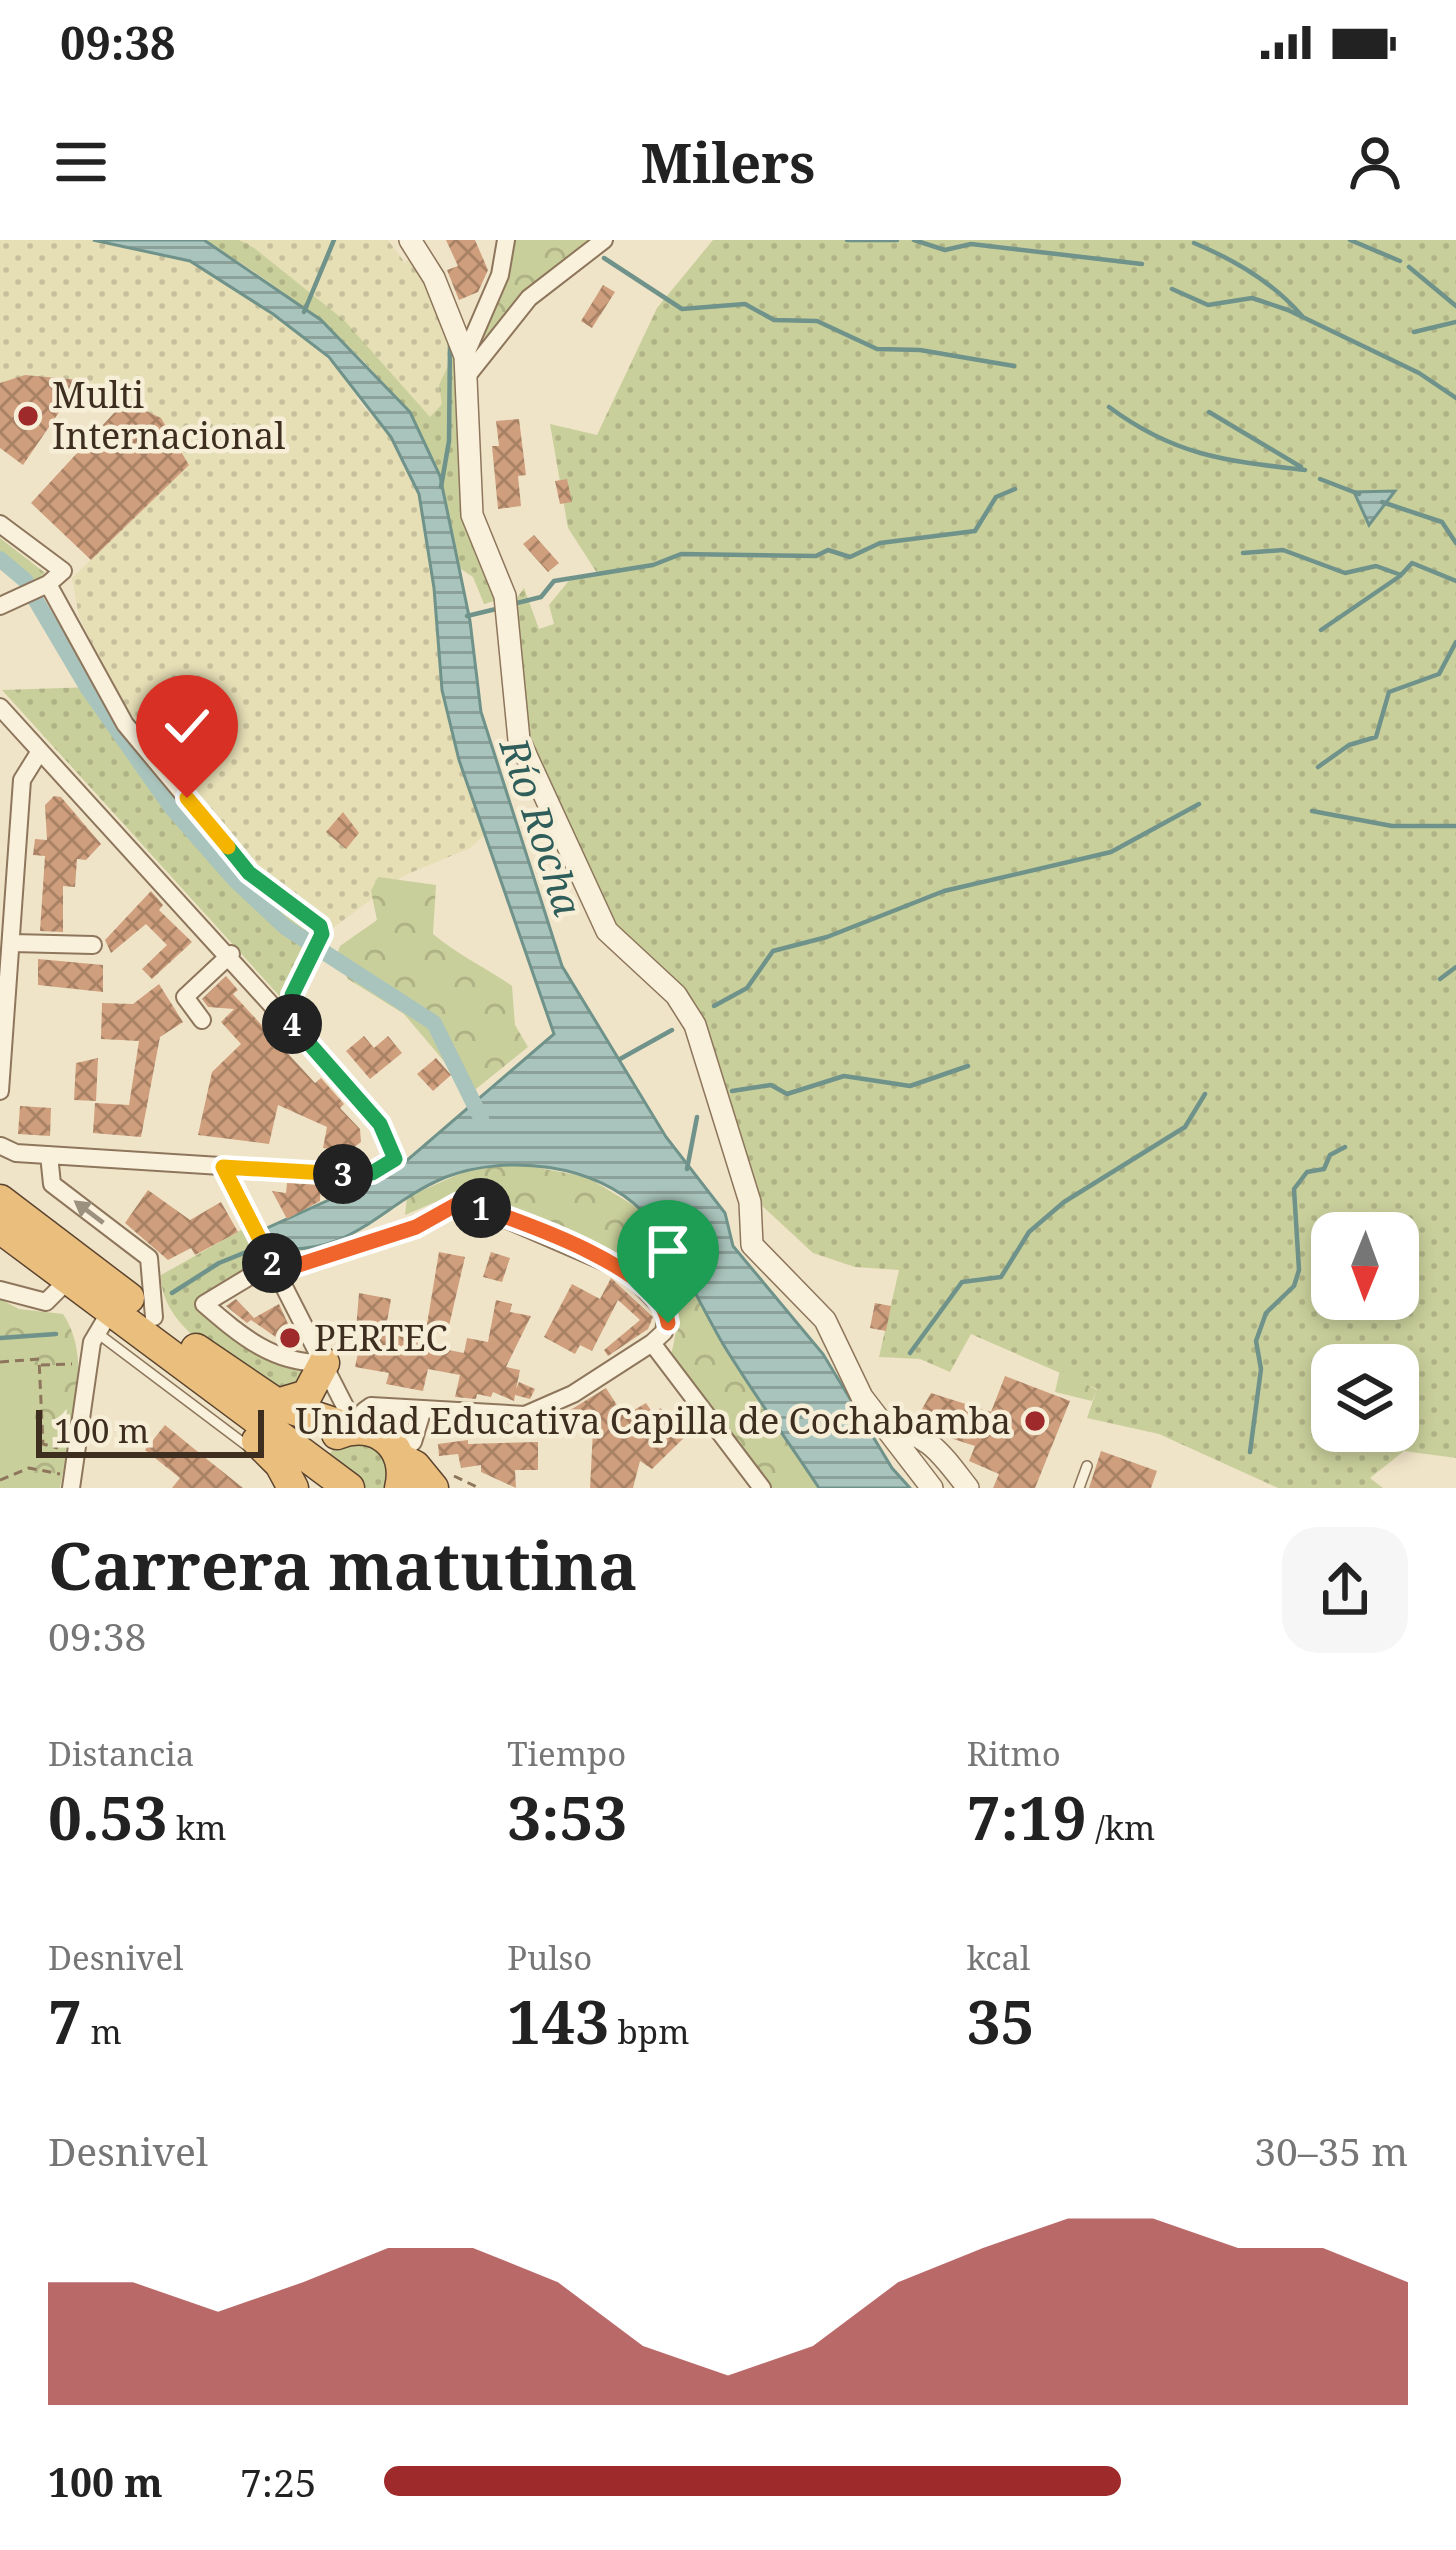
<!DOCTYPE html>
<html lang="es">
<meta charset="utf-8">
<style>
body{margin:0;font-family:"Noto Serif",serif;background:#f6f6f6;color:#222;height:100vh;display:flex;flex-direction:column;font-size:45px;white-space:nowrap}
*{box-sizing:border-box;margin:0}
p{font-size:39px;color:#767676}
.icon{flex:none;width:66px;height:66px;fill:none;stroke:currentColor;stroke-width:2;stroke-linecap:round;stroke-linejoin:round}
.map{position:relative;height:1248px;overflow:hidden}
.drawer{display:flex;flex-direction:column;background:#fff;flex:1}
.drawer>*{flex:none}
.needle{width:78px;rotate:181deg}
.tools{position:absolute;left:1311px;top:972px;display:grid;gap:24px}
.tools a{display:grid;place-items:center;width:108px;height:108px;border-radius:24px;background:#fff;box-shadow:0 6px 18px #0003;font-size:60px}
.scale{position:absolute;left:36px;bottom:30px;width:228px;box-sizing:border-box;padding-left:12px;border:6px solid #3d2e20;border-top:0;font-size:33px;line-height:42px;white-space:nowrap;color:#3d2e20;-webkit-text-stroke:9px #f7eed8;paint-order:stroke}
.pin{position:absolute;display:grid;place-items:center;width:102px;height:102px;color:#fff;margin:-123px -51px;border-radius:50% 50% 50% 0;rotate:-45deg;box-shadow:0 0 12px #0007}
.pin .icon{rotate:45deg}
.km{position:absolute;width:60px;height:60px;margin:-30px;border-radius:50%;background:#222;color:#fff;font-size:33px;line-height:60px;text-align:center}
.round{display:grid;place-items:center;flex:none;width:126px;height:126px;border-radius:36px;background:#f6f6f6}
.summary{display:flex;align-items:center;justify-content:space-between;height:204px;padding:0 48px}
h1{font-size:66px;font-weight:700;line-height:90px}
.metrics{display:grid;grid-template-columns:repeat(3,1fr);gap:18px;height:204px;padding:12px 48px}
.metrics div{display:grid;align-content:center}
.metrics b{font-size:60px;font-weight:700}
.metrics small{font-size:33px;font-weight:400}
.metrics p{font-size:33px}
.chart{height:336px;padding:24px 48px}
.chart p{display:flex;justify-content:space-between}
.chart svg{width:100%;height:216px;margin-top:12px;fill:#9e2a2b;opacity:.7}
ul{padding:0 48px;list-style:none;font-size:39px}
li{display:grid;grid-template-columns:192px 144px 1fr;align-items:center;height:90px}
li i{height:30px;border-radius:15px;background:#9e2a2b}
.status{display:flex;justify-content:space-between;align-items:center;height:84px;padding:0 60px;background:#fff;direction:ltr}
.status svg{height:33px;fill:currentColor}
header{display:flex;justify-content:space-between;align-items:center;height:156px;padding:0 48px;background:#fff;font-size:54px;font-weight:700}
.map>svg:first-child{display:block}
</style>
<div class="status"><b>09:38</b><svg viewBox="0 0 49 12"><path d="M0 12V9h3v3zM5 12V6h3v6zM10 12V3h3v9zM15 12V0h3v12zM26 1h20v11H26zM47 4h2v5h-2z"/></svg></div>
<header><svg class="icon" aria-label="menu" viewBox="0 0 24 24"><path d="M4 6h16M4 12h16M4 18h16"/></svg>Milers<svg class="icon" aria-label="person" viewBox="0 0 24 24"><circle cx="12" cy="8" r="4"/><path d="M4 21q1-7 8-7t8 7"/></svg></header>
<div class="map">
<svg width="1456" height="1248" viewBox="0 0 1456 1248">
<defs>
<pattern id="farmland-dots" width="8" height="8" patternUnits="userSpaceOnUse" patternTransform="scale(3)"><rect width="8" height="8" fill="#e6deb5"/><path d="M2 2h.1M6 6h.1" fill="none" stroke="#c6bf9b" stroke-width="1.8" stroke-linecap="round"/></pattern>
<pattern id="grass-dots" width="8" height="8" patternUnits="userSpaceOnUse" patternTransform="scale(3)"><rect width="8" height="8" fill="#c9cf9b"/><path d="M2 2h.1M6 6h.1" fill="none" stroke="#aeb285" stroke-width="1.8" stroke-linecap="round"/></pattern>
<pattern id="forest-crowns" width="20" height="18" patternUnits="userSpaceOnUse" patternTransform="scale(3)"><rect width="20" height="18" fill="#c9cf9b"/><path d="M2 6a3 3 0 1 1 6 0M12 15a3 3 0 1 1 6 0" fill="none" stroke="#aeb285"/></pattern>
<pattern id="water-rules" width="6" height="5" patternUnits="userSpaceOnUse" patternTransform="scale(3)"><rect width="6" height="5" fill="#a9c4bc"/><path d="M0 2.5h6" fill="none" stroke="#8ba098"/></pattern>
<pattern id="building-cross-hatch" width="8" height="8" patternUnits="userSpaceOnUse" patternTransform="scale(3)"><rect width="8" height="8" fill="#cf9f7d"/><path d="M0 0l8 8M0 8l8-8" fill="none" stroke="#a98266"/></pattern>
</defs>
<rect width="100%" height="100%" fill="#f0e4c8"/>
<path fill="url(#farmland-dots)" d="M0,0H93L190,21L297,91L346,136L359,162L391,197L419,254L434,348L442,450L485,595L470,608L403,636L333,688L258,629L120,460L79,377L72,338L189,225L161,178L82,140L26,135L0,143Z
M239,0H388L405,23L412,15L455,111L443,164L430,178L344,80Z"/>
<path fill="url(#grass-dots)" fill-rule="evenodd" d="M204,0H239L254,8L344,80L430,177L442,164L439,145L455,111L494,361L484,364L473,337L461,329C448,297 450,261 437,230C393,126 298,57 204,0Z
M713,0H1456V1218L1404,1211L1370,1238L1383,1248H1278L1159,1194L1087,1178L1097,1149L971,1094L950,1132L920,1119L879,1117L899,1030L855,1027L813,1013L760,964L708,814L615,690L521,492L511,366L524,348L539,389L554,384L549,365L571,338L597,333L568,288L550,184L597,195L657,68ZM1332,993H1398V1059H1332ZM1332,1125H1398V1191H1332Z
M0,298L45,333L35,343L19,342L0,329Z
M93,447L128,503L245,641L312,691L314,699L284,761L2,450Z
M243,989L261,1024L196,1061L242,1106L311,1136L288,1152C242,1131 160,1092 161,1035Z
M359,1199L390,1218V1248H366L323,1221L338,1204Z"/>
<path fill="url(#forest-crowns)" d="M515,0H595L523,57L480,102L509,33Z
M378,637L436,645L433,694C458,715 485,727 512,746L515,785L528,807L471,853L404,774L348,739L336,718L340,706L377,680L371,651Z
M480,925L529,926L587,937L643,971L819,1248H768L671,1115C675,1098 681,1075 670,1059C637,1013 531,978 479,954L461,951L405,975L407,957Z
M0,1059L19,1069L63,1074C95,1120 69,1198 60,1248H0Z
M1060,1130L1097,1150L1092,1161L1055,1152Z"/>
<path fill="#c9cf9b" d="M25,1129L29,1208L0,1209V1131Z"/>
<path fill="url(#water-rules)" stroke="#6f938a" stroke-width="3" d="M93,0H204L321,80L410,172L440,236L470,381L481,472L562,726L666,897L725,973L733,1006L823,1114L892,1228L910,1248H819C787,1200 753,1153 723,1104C701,1067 672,1001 643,972C596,923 506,914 446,937C380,964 353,1017 275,1008L265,989L397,929L554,794L459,520L442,450L434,348L419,254L391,197L329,117L273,74L190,21Z
M1395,251L1369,285L1354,252Z"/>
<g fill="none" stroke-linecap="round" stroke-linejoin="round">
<path stroke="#6f938a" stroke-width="4.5" d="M847,0H897
M914,0L945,10L971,4L1142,24
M1350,0L1400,21
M1194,3C1235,20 1273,42 1302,76
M604,18L682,69L745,64L774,80L817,81L877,109L920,110L1014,126
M1409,27L1456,66
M1172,49L1208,65L1252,58L1288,70L1419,133L1456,158
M304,72L334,0
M1414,92L1456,82
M1109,167C1175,216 1226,221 1305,230
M1209,172L1301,227
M1320,239L1359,254
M441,247L449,201L450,103
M1382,262L1442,282L1456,303
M1243,313L1283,310L1345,333L1376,326L1401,335L1412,323L1456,341
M513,364L541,357L554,341L653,325L681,314L816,316L828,310L850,317L880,303L975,291L996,257L1015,249
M467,376L496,369
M1321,390L1400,336
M1318,527L1349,505L1376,497L1389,452L1439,434L1456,402
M1312,571L1392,586H1456
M1440,739L1456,727
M714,766L747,748L773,711L827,697L944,651L1111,612L1199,564
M620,819L672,790
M732,851L771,845L787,854L844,836L910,846L968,826
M687,929L697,877
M172,1053L219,1023L256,1008
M0,1098L56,1094
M910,1113L962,1042L1001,1037L1029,992L1064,962L1185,887L1205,854
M1250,1212L1261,1129L1256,1101L1266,1073L1294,1046L1299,1030L1294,949L1307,932L1324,929L1330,915L1345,907"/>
<path stroke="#a9c4bc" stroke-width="16" d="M0,319L26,341
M35,359L87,447L171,567L234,639L285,687L434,783L481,878"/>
</g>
<path fill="url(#building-cross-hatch)" d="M446,0H475L488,30L478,52L459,60L447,30L458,26Z
M603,45L615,52L592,88L581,81Z
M25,135L81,140L23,225L0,208V143Z
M125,161L161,178L189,225L91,320L31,263Z
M519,179L526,235L518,236L521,266L498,269L492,206H499L496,181Z
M567,239L572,262L560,264L555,241Z
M534,295L559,323L548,332L523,304Z
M54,556L61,557L101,604L86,620L77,619L75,647L63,646V692L40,691L45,616L33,615L35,599L47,600L45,565Z
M343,572L359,593L346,609L326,592Z
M151,651L163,665L159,670L192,702L152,739L142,729L167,705L146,684L111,713L105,700Z
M38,719L103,725V752L38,745Z
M226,736L238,750L233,754L315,843L321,838L344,864L340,868L360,889L361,902L349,911L323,908L327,887L278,865L269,904L198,895L212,832L241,804L221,782L234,769L208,767L202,759Z
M159,744L183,782L160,797L141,897L93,893L95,863L129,865L139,801L101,799L102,763L133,764Z
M364,796L374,808L388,796L402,813L370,839L346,811Z
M98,818L96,861L74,860L76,823Z
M436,818L451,835L433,851L417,834Z
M20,866L51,868L50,896L18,894Z
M287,943L321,945L320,961L287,979L272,951L286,953Z
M148,950L190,980L221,962L238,992L195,1015L191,1008L168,1020L125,983Z
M439,1012L465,1017L449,1086L438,1085L433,1107L464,1113L467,1098L488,1102L496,1060L512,1064L510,1072L531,1076L506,1127L520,1130L516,1149L519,1142L535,1149L530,1159L515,1155L514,1161L493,1152L491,1157L477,1154L476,1159L455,1157L460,1135L428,1129L423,1151L386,1144L389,1133L355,1127L363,1090L356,1089L359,1053L391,1059L385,1093L424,1102Z
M491,1012L510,1018L502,1042L483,1037Z
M611,1038L653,1077L648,1089L608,1116L604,1110L640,1080L618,1060L592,1111L580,1105L575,1114L544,1097L572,1044L600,1059Z
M236,1059L254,1078L279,1064L295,1099L283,1102L251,1080L247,1083L226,1066Z
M875,1063L891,1066L886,1091L870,1088Z
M1005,1136L1070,1161L1035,1248H993L999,1234L969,1221L975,1206L944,1196L922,1169L931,1153L991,1172Z
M606,1148L624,1176L646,1163L654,1175L660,1168L690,1192L652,1229L640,1221L633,1248H590L593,1190L583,1197L567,1172Z
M165,1185L203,1216L243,1248H172L180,1238L145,1210Z
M468,1200V1204L538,1202V1230H515L516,1248L481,1232V1225L461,1228L458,1214L439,1216L438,1204Z
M1101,1211L1157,1231L1151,1248H1089Z"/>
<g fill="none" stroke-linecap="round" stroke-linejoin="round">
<g stroke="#8d765c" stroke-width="12">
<path id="service" d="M96,1092L250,1208
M1079,1248L1087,1226"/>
</g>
<g stroke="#8d765c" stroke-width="20">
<path id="minor" d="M465,116L500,35L506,0
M467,136L529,58L604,0
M0,284L63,331L48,344L0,366
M48,344L125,484L249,633L320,686L323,694L293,755L288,780
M0,467L380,884L395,919L372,933L347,934L16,913L1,906
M13,703L93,705
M202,780L185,757L231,714
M0,851L22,540L40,511
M49,915L52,944L149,1018L154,1077
M223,927L356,1188
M272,1023L204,1064C240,1095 273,1124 324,1123
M277,1032L416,987L459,963L471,964L628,1032L667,1073L664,1092L652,1103L573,1154L525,1175L371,1166L364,1171L361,1188
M0,1050L46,1062L69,1039
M652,1103L762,1248
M399,1214L413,1202L422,1172
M71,1248L92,1102L111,1070"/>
</g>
<g stroke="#8d765c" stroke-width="24">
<path id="tertiary" d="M410,0L434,38L465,116L472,275L505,356L519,500L607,691L676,755L695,785L750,962L752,1005L825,1080L862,1157L932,1248
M885,1188C928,1191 943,1216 968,1248"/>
</g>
<g stroke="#5b4430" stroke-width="33">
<path id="trunk" d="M0,960L129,1058
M0,988L349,1248
M196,1109L277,1164L352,1189
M277,1164L307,1155L324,1123
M337,1194C376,1178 410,1207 400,1248
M257,1201L280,1224L293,1248
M401,1219L415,1226L433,1248"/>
</g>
<path stroke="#8d765c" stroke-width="3" stroke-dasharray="9 6" stroke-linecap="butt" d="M0,1122L39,1119L43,1204L58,1208
M41,1125L72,1124
M454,1236L479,1248
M0,1240L29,1228L60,1234"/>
<use href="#service" stroke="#faf1dc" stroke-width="9"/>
<use href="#minor" stroke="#faf1dc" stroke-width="16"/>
<use href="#tertiary" stroke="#faf1dc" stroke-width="21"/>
<use href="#trunk" stroke="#eabe7c" stroke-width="30"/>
</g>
<defs><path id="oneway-solid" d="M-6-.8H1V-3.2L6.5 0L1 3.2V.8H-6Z" transform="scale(3)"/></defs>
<use fill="#9c907e" href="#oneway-solid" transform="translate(89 972) rotate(-143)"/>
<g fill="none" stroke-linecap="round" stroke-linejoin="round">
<g stroke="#fff" stroke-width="24">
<path id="split-1" d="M481,968C527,984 662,1030 668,1083"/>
</g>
<g stroke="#fff" stroke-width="24">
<path id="split-2" d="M272,1023L277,1032L416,987L459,963L481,968"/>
</g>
<g stroke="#fff" stroke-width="24">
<path id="split-3" d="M272,1023L223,927L343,934"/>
</g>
<g stroke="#fff" stroke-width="24">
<path id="split-4" d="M292,784L380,884L395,919L372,933L343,934"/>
</g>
<g stroke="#fff" stroke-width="24">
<path id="split-5" d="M228,607L249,633L320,686L322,694L292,755V784"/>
</g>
<g stroke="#fff" stroke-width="24">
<path id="split-6" d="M187,558L228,607"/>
</g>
<use href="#split-1" stroke="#f0652b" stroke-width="15"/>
<use href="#split-2" stroke="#f0652b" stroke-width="15"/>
<use href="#split-3" stroke="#f5b400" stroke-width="15"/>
<use href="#split-4" stroke="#22a559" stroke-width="15"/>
<use href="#split-5" stroke="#22a559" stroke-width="15"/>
<use href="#split-6" stroke="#f5b400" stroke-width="15"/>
</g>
<g fill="#9e2a2b" stroke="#f7eed8" stroke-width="4.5">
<circle cx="28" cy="176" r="12"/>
<circle cx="290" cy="1098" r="12"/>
<circle cx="1035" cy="1181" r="12"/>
</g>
<g text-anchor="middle" stroke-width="9" stroke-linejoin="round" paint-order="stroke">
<g font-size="36" fill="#3d2e20" stroke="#f7eed8" text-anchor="start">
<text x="52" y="168">Multi<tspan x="52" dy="41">Internacional</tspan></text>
<text x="314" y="1111">PERTEC</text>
<text x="1011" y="1194" text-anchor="end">Unidad Educativa Capilla de Cochabamba</text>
</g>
<g font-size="39" font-style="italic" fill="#2f5d5a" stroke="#f7eed8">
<text transform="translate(541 587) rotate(72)" y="14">Río Rocha</text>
</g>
</g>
</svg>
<div class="tools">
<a><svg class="needle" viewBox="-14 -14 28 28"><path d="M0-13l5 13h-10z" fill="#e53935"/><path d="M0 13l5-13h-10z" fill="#767676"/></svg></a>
<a><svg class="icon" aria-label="layers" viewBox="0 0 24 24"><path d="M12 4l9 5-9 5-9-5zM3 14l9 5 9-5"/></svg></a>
</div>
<div class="scale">100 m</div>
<div class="pin" style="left:668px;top:1083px;background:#1e9e55"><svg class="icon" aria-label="arrive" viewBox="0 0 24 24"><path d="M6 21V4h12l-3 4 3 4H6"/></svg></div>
<div class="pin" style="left:187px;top:558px;background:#d93025"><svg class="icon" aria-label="check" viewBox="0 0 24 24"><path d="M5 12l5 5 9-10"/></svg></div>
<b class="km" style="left:481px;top:968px">1</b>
<b class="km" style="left:272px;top:1023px">2</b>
<b class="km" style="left:343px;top:934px">3</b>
<b class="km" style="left:292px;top:784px">4</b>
</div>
<section class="drawer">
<div class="summary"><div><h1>Carrera matutina</h1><p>09:38</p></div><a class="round"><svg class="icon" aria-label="share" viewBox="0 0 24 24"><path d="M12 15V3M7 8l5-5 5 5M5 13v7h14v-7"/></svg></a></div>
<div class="metrics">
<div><p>Distancia</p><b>0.53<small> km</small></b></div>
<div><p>Tiempo</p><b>3:53</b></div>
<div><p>Ritmo</p><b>7:19<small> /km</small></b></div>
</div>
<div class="metrics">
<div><p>Desnivel</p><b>7<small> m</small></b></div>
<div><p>Pulso</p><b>143<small> bpm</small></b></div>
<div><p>kcal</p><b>35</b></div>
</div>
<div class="chart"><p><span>Desnivel</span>30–35 m</p>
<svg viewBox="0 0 160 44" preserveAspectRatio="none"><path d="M0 44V19L10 19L20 25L30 19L40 12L50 12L60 19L70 32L80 38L90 32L100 19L110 12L120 6L130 6L140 12L150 12L160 19V44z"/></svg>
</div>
<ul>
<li><b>100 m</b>7:25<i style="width:72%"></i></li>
</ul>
</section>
